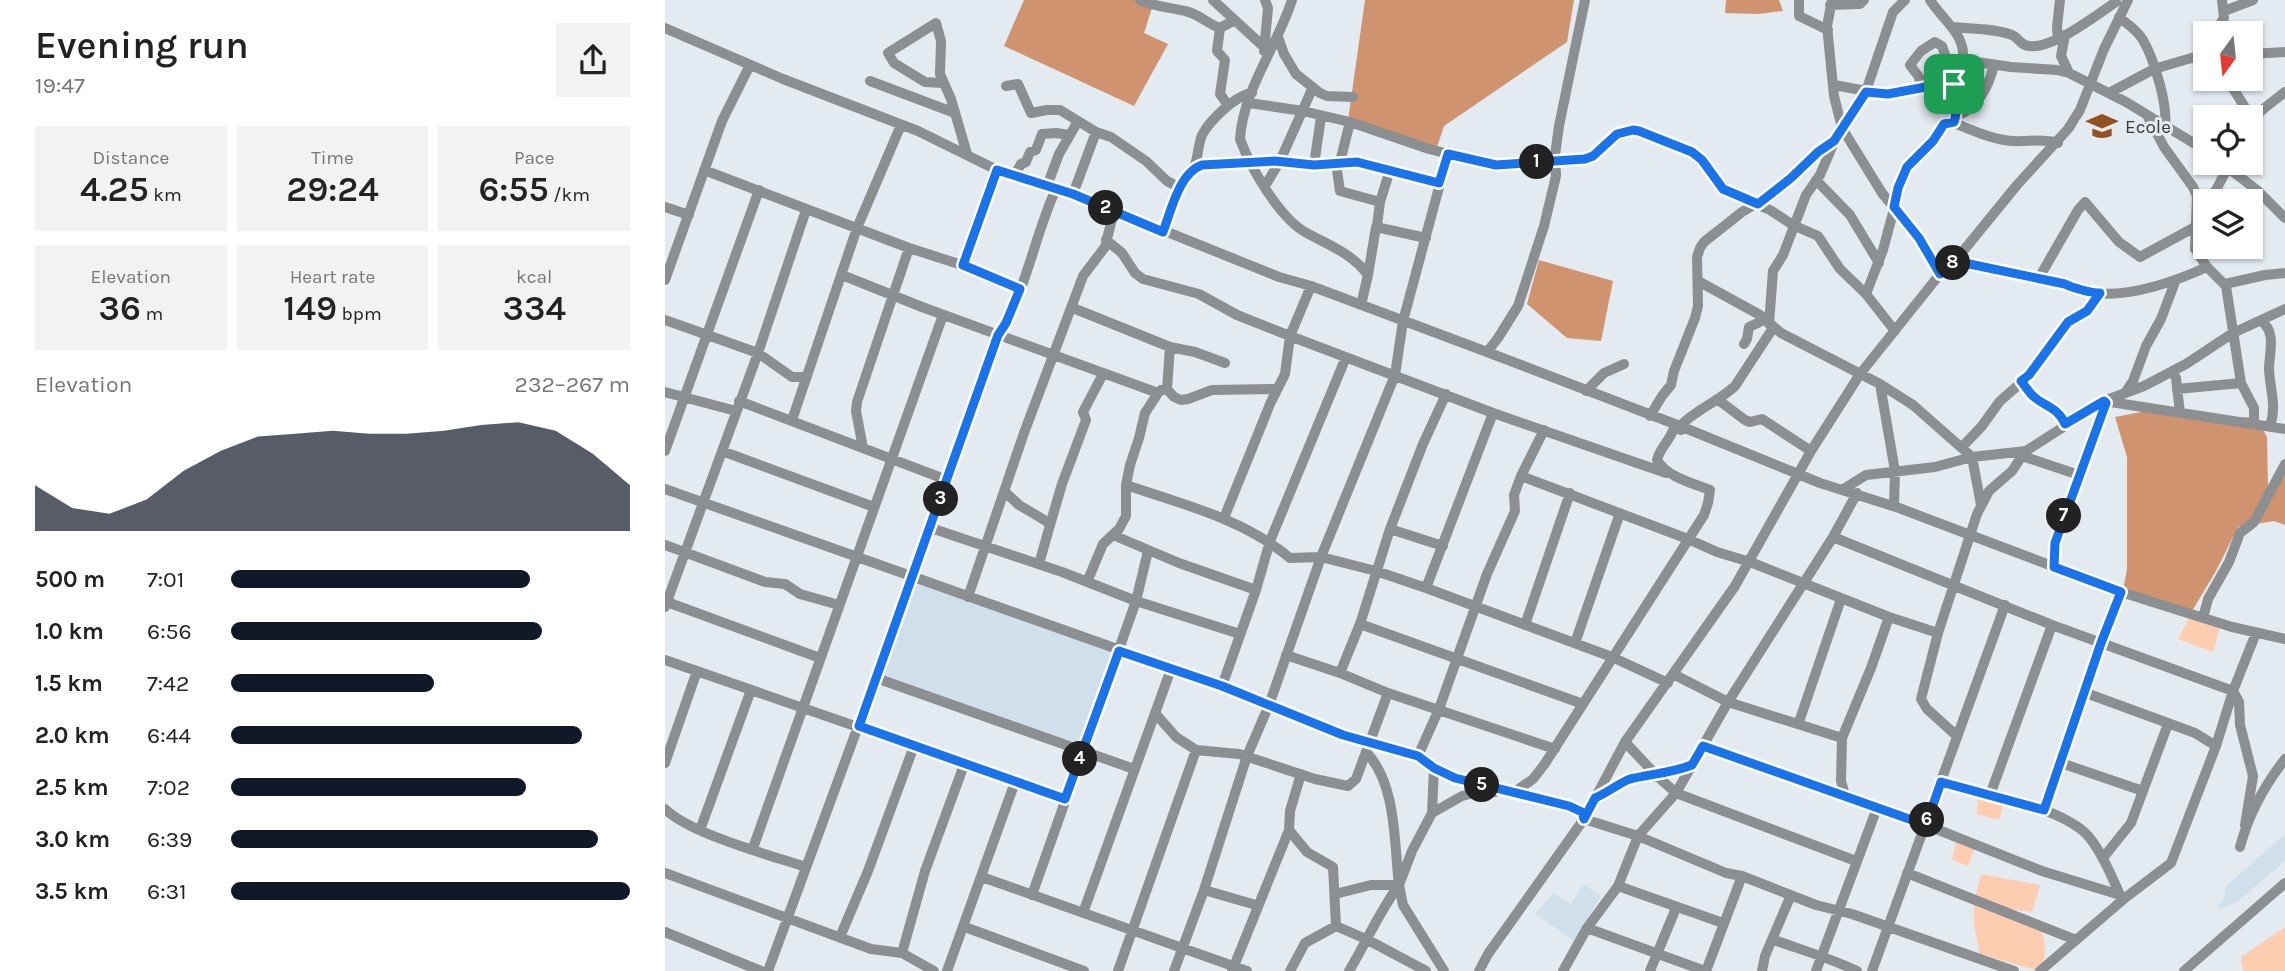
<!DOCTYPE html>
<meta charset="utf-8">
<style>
body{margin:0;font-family:Karla,sans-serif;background:#f2f2f2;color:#222;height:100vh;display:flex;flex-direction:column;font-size:26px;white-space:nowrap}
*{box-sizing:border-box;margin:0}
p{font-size:23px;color:#767676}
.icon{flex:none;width:38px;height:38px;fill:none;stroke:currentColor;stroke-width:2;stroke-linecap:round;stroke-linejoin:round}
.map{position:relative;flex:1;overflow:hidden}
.sheet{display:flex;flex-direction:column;background:#fff;width:665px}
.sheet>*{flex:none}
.needle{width:46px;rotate:195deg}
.fabs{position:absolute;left:1528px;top:21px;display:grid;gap:14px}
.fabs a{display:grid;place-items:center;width:70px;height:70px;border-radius:0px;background:#fff;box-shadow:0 2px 5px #0004;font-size:35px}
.pin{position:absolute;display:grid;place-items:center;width:60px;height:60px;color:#fff;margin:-30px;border-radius:14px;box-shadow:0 4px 10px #0006}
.km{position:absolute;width:35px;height:35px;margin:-18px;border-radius:50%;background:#222;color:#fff;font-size:19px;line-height:35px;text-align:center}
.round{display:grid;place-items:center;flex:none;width:74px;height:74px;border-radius:0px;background:#f2f2f2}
.head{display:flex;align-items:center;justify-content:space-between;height:119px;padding:0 35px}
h1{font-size:38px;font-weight:600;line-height:52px}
.metrics{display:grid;grid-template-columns:repeat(3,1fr);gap:10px;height:119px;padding:7px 35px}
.metrics div{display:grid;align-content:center;border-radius:0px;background:#f2f2f2;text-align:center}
.metrics b{font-size:35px;font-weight:600}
.metrics small{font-size:19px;font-weight:400}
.metrics p{font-size:19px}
.chart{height:196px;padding:14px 35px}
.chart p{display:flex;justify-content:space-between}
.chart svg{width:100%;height:126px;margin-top:7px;fill:#111827;opacity:.7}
ul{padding:0 35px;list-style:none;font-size:23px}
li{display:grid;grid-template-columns:112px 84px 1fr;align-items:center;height:52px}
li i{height:18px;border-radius:9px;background:#111827}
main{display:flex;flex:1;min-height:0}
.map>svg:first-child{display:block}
</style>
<main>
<section class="sheet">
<div class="head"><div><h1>Evening run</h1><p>19:47</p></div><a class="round"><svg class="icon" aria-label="share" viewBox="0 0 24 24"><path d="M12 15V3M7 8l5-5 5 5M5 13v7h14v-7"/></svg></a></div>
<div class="metrics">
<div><p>Distance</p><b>4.25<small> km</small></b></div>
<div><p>Time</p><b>29:24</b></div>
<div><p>Pace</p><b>6:55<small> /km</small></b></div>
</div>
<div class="metrics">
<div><p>Elevation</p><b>36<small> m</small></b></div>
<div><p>Heart rate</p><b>149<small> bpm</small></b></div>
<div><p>kcal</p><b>334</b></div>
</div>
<div class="chart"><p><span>Elevation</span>232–267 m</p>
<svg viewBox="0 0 160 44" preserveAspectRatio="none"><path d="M0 44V28L10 36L20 38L30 33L40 23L50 16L60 11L70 10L80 9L90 10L100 10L110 9L120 7L130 6L140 9L150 17L160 28V44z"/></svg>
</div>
<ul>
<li><b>500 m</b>7:01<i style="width:75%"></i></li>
<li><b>1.0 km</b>6:56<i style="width:78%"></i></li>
<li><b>1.5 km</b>7:42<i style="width:51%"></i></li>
<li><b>2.0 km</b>6:44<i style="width:88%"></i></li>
<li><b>2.5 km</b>7:02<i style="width:74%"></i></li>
<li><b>3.0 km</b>6:39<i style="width:92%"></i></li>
<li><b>3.5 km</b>6:31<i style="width:100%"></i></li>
</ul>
</section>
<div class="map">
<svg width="1620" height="971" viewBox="0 0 1620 971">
<rect width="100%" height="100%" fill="#e3eaf0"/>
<path fill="#d0dfe9" d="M246,573L453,649L421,749L210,674Z
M1620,834V861L1572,902L1552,910L1560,896V887Z
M919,884L936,896L909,941L870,914L888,893L906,904Z"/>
<path fill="#fecdaf" d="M1524,618L1555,627L1548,652L1513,639Z
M1313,796L1339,801L1334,820L1312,814Z
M1291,841L1309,849L1303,866L1287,860Z
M1316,874L1375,885L1367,912L1339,908L1311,895Z
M1309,902L1376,930C1381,945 1382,956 1374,971L1315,954L1309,925Z
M1620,927V971H1578L1576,957Z"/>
<path fill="#cf946f" d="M359,0H470L487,8L479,33L503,44L469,106L339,46Z
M700,0H909L902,42L779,126L771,150L683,120Z
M1061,0H1114L1118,11L1093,14L1060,13Z
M874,260L948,281L936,341L902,338L862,304Z
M1492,409L1554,418L1591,417L1602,437L1603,488L1620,467V525L1609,521L1573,527L1551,571L1527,611L1458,591L1462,569V457L1450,417Z"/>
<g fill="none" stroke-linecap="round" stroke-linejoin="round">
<path stroke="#8c8f91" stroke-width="10" d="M475,0C490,7 504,7 520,11C532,13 543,24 555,28L570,20
M548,0L599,47
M627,0C612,47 578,90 575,139C585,167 614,217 640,232C663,245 687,253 703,275L696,305
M1134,0V16L1163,30
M1167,0L1162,26L1169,96L1177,128L1217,193L1254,238L1275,274
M1165,5L1195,4L1199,0
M1559,11L1588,0
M1454,17C1462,24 1472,30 1478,40C1489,59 1503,105 1500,126
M1287,27C1307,29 1328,28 1347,35C1352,37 1355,43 1360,45C1383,54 1432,14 1451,2
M0,28L118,79L253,131L332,170L408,194L614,277L646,286L822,352L1015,426L1155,483L1234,508L1456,592L1567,627L1620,639
M555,28L552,51L560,60L555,94L563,105
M1549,33L1559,18L1557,0
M1400,35L1396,56L1404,73
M613,37L619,54L631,74L655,93L662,96L688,97
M1393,39L1392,27L1395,0
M599,51L603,8L600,0
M1586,54L1620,52
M1298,60L1346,67L1392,70L1404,73L1461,102L1540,150
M1562,79L1588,120
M205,81L290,113
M278,83L260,82L229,63L223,53L271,23L276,41L275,74L286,99L302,154
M1169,85L1223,95L1277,84H1289
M341,86L353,84L366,113L382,110H395L431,132L446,137L481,161L502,181L515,188
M1256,89L1254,77L1245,65L1256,51L1270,42L1277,46L1284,66L1291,78
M1444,93L1489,69L1540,54
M584,103L638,111L685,122L764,149L820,163L841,165L891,160L920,159L928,157L952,134L968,130L1028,152L1037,160L1064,193L1105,210L1128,225L1153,236L1175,269L1201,294L1230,331
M1292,116C1313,107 1324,86 1329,65
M1483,117L1499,147L1528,187L1532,196L1530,249L1542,267L1561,286L1576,383L1589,408V424
M1289,123C1307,130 1328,140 1348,141C1364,142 1377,138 1393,143
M1586,123L1597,110L1620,92
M675,162L685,122
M671,163L675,191L715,202
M1557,163L1593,191L1620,218
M649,165L656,117
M529,168C533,158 533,145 537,135C545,120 571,95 587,93
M39,170L244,248L297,265L355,289
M349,176L356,164L361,162L365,152L371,150L377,134L391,133L404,135
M1151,180L1185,215L1214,263
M382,186L394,154L413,121
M600,186L615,161L648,87
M408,194L431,132
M1541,201L1551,190L1565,163
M0,207L24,215
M712,226L715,202L725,170
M498,232C506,212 516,173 537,165L610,161L649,165L692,162L774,183
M441,240L457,253L470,273L478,279L534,294L572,315L625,336L828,413L1001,473
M1290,261L1400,284C1441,307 1502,285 1542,267
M297,265L332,170
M177,275L257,307L493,393L496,390L502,389L509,397L516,400L523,399L547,390L611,389
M703,275L711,227L761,238
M1374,278L1413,210L1420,202L1454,242L1475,257L1530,227
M0,280L57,121L85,65
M1033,281L1095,315L1116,333L1215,384L1248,405L1307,457L1316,505
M1560,284L1600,275L1620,273
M1201,294L1218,250L1238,175L1242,167L1268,141L1279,124L1289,123C1294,111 1287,102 1288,90C1289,78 1296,69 1298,57C1300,34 1276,18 1265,0
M408,308L505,347L530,352L560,363
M0,320L93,353L127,377H141
M1596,321C1612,331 1604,355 1604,369C1605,390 1612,406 1605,426
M1104,324L1108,271L1118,255L1141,195L1155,175L1170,140L1201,91L1228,12L1240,0
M1079,344L1082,339L1084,327L1099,320
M822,352L833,338L853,306L879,226L891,176L890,155L894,126L920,0
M1507,371L1511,378L1515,413
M1356,381C1360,386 1364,392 1368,396C1379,406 1395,409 1400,424
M1215,384L1230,471L1229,506
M502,389L505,347
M1512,389L1576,383
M921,391L939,373L959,364
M0,392L71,411
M1460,393L1468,381L1481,346L1496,319L1510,282
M1052,399L1080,420L1085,422L1097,419L1146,451
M74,401L282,480
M1439,401L1620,429
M828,413L761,588L947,657L1003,683
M985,416L997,396L1006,385L1009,371L1030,318L1033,306L1032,257L1035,248L1039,242L1077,212L1109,193L1153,152L1169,141
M127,420L192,228L236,125
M1015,426C1033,408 1053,402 1070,386L1108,328
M1297,447L1317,426L1335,401L1365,375L1403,322L1422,311L1435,293
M198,448L191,411L192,402L244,248
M0,451L94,190
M57,451L209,507
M856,476L1023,539L1052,552L1085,562L1224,617L1273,633
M461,485C517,504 579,519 625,558L656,557L711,571L761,588
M0,489L557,686L678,735L753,756L769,768L790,778L904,806L917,812L919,819L973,836L1061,873L1077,876L1151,905L1187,914L1349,971
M1177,490L1201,475L1270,467L1307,457L1361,451L1439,401L1479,386L1521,364L1568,333L1620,309
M339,491L354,505L381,521L385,525L374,564
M559,518L605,404L620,374L625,336L646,286
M385,525L397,484L421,420L418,412L438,374
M266,528L397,572L471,601L575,634
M725,529L778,546
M448,535L514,563L591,590
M1168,537L1387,625L1568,691L1574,702L1575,725L1588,776L1580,825
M0,545L100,582L120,584L135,594L174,605
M1389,567L1390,543L1441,403
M422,582L438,544L454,529L461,516V485L465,465L474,438L480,413L493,393
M303,597L359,433L418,276L440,247L449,211
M2,602L155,658
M0,607L93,353L141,210
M1538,618L1543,599L1564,562L1575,533L1589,522L1620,464
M695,624L918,704
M860,625L905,493
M910,643L955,513
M621,655L675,673L723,693L890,749
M0,660L400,799
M675,673L695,624L725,529L758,444L781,394
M1010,675L1063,702L1177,738
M211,678L469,769
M557,686L591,590L605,541L681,357
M1421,693L1530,733L1551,746
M490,713L511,737L531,750L574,754L650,779L683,786L691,779L723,693
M1134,722L1176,599
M1292,736L1262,709L1256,699L1273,633L1312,514L1324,491L1347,471L1357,456L1414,475
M960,742L992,776L1026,765
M1038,746L1261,825L1377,871L1455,895L1460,898
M753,756L774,709L822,574L850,511L849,495L856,476L879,430
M0,763L32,671
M1396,763L1478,791
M1276,782C1313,792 1399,807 1424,837C1437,853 1446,875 1455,895
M848,793L868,779L879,765L1039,515L1043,503L1045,490C1027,483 1002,477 992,460C995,447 1005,441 1009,428L1016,430
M1180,795L1176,781L1177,738L1206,668L1224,617
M1325,795L1387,625
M930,798L948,790L961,780L992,776L1011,793L1191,861
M0,809C26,834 104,855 141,867
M1379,810L1436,643L1456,592
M767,813L769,768
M35,830L86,690
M624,830L642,852L668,867L671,926L640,943L625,971
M1575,847C1584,813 1599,786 1620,759
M88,848L278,315
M1438,858L1466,823L1503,724
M0,873L206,949L237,953L269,971
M1242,873L1411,940
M317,877L582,971
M953,886L1058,923
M539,890L591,905
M670,894L706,885H734
M367,895L471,601L483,551
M418,913L506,669
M671,926L703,940L761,971
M300,927L419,971
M922,928L1040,971
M0,932L96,971
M175,937L203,871L249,746
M1109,940C1137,950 1165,958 1192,971
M237,953L260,871L299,765
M103,971L266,528L333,335C362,291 369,236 391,189
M282,971L350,782
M453,971L531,750
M509,971L539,890L582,756L604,705L656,557L730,375L738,321L783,154
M567,971L624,830L625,811L636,774
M684,971C701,943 714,912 734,885C729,844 732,784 701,752
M779,971L738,905L734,885L747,851L767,813L797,796L818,791L830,792
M814,971L823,954L919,819L960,742L1070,586L1146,451L1195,374L1275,274L1290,261L1352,185L1403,129L1415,110L1439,49L1463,0
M898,971L922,928L953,886L973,836L1011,793L1063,702L1168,537L1192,493
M985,971L1011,908
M1041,971L1077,876
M1097,971L1100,956L1126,895
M1151,971L1212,808
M1207,971L1340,605
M1375,971L1460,898L1506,863L1551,746L1568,691L1591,633
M1519,971L1620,883"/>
</g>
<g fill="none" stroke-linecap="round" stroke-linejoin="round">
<g stroke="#fff" stroke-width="14">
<path id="route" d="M1277,84H1289C1287,97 1294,110 1289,122L1279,124L1268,141L1242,167L1233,188L1229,207L1254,238L1275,274L1290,261L1400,284C1408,288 1426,293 1435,293L1422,311L1403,322L1364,375L1356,381C1360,386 1364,392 1368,396C1379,406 1395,409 1400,424L1439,401L1441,403L1390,543L1389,567L1456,592L1436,643L1379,810L1276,782L1261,825L1038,746L1027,765C1006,773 986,774 965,779C958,781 940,794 930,798L919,819L917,812L904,806L790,778L769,768L753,756L678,735L557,686L454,651L400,799L194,726L333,335L341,323L355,289L298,265L332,170L408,194L498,232C506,211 514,173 537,165L610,161L649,165L692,162L774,183L783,154L831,165L920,159L928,156L952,134L968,130L974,131L1027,152L1037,160L1058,189L1093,204L1126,178L1153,152L1169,141L1201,92L1223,94Z"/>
</g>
<use href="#route" stroke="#1a73e8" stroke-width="9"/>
</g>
<defs>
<g id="school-bare" transform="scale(2.415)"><path d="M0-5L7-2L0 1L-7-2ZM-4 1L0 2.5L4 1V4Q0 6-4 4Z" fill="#935020" stroke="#e3eaf0" stroke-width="2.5" paint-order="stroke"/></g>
</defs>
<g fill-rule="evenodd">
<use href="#school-bare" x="1437" y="126"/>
</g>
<g text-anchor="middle" stroke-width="6" stroke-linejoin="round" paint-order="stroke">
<g font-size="19" fill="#373a3d" stroke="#e3eaf0" text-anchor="start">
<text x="1460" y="133">Ecole</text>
</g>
</g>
</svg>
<div class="fabs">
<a><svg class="needle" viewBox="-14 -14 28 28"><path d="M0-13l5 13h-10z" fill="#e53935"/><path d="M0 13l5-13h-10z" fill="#767676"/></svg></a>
<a><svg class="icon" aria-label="locate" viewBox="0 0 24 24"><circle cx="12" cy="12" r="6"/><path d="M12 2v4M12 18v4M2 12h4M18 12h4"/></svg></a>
<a><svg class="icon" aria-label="layers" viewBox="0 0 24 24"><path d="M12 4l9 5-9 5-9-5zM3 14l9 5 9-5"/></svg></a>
</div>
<div class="pin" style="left:1289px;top:84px;background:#1e9e55"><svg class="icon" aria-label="arrive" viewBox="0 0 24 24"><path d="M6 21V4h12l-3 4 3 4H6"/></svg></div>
<b class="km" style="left:872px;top:162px">1</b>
<b class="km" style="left:441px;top:208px">2</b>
<b class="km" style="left:276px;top:499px">3</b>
<b class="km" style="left:415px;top:759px">4</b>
<b class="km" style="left:817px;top:785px">5</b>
<b class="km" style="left:1262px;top:820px">6</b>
<b class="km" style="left:1399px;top:516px">7</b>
<b class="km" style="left:1288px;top:263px">8</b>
</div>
</main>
